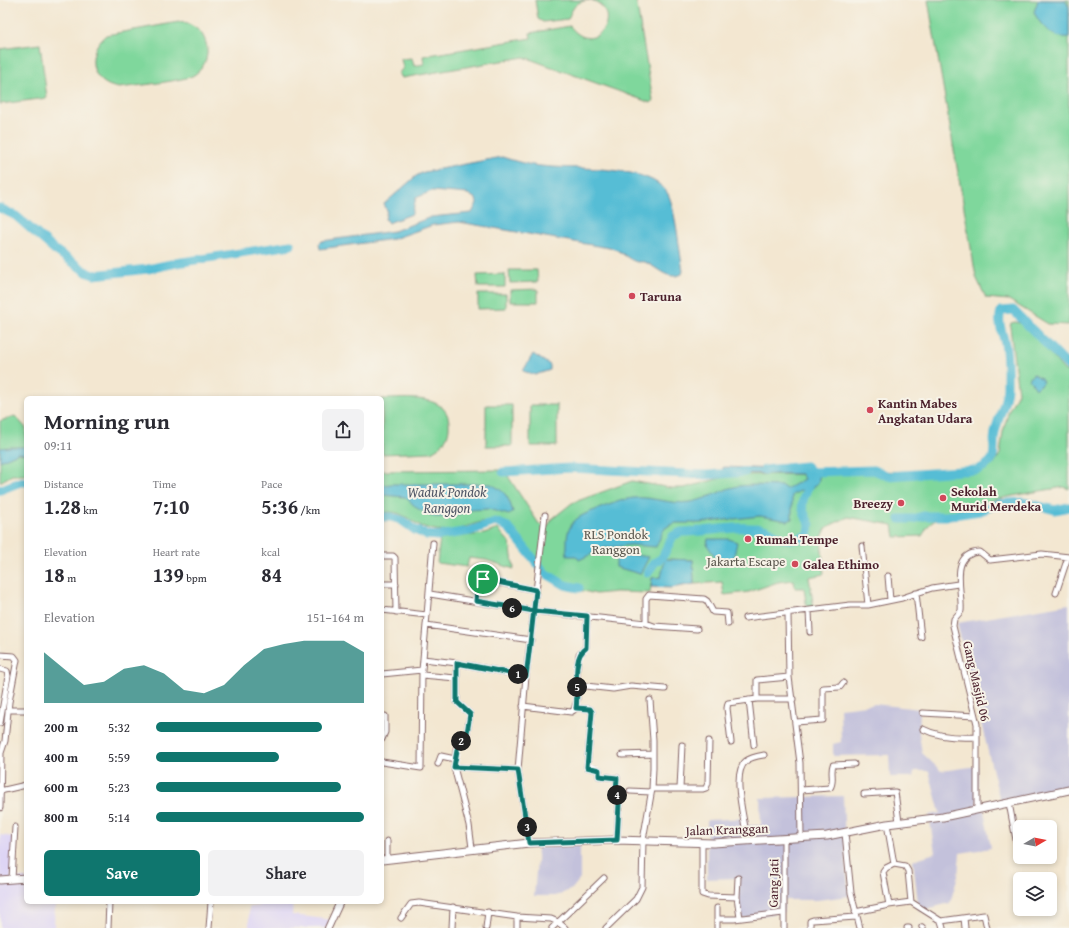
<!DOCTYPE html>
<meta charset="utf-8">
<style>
body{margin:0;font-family:"Gentium Book Plus",serif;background:#f2f2f3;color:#2b2b33;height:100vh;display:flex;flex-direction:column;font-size:15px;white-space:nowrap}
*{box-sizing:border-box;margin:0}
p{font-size:13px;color:#7c7c81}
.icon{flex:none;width:22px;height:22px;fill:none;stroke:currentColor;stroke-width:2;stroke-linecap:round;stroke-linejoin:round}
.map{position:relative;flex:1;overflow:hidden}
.panel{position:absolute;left:24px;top:396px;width:360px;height:508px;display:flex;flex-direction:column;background:#fff;border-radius:6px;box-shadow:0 2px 6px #0003}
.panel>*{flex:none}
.needle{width:26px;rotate:80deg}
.buttons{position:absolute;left:1013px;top:820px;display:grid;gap:8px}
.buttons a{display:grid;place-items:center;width:44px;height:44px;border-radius:6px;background:#fff;box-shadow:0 2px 6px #0003;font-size:20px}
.pin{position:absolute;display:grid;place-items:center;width:34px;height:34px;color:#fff;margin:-17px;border:2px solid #fff;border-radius:50%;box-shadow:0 1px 4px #0007}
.km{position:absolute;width:20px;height:20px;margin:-10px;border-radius:50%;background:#222;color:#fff;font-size:11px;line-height:20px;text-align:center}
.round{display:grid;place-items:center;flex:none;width:42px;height:42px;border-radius:6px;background:#f2f2f3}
.head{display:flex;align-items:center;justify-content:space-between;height:68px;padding:0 20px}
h1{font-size:22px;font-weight:800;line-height:30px}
.stats{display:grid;grid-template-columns:repeat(3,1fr);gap:6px;height:68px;padding:4px 20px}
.stats div{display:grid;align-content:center}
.stats b{font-size:20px;font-weight:800}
.stats small{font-size:11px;font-weight:400}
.stats p{font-size:11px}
.chart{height:112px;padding:8px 20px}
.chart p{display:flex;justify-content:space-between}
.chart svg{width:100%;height:72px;margin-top:4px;fill:#0f766e;opacity:.7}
.button{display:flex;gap:8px;margin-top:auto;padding:8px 20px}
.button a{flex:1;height:46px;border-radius:6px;background:#0f766e;color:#fff;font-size:16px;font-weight:800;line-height:46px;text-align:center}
.button a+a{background:#f2f2f3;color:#2b2b33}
ul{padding:0 20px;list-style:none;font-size:13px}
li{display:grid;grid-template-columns:64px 48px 1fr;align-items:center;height:30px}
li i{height:10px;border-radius:5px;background:#0f766e}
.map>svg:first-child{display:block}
</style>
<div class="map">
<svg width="1069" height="928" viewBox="0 0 1069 928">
<rect width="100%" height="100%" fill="#f7f3e8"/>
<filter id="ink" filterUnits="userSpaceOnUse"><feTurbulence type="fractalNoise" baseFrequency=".025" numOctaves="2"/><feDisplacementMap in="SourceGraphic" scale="8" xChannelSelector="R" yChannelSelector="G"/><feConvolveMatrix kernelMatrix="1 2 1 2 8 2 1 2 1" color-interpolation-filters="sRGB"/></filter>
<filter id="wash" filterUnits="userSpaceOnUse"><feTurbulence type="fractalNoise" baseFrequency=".012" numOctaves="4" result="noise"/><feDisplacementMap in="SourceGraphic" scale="16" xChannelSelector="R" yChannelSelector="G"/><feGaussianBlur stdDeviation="0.9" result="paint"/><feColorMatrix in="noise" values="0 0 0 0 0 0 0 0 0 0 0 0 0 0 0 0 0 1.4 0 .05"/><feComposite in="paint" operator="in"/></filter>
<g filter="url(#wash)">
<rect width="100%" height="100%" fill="#f3e7d1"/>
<path fill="#ded5f5" d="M0,835L14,837L11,878H26V902H55L54,928H0Z
M259,902H293L292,915L333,920L331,928H249V907L259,906Z"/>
<path fill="#c3c1db" d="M1069,604V789L1000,801L957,623Z
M874,704L920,709L919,734L922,753L941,771L978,766L977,806L983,805L991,848L960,853L958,876L950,903L919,911L913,860L935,853L929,815L940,813L929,771H914L913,777H890L889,755L833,756V744L841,742L840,708Z
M843,796L846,868L849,896L817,900H784V912L739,919V878L707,879V820L747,818L748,825H761L760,798Z
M580,846V879L572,889L556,896H534L538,848Z"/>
<path fill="#7fd79c" stroke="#647b64" d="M535,0H590C576,1 573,7 568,19L543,22L538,19Z
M591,0H636L653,100L651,103L524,57L402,78L399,73L403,68L401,59L412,58L414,66L424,64L423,56L531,38L530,33L570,26C596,60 625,10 591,0Z
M928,0H1069V325L1048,324L1009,300L986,298L976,277Z
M179,22C190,23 201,29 205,40C210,53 206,67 194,75C185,81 133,86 119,88C89,84 85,52 106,35Z
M40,44L47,98L0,104V49Z
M509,270H537L538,282L510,283Z
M505,274V287H478L477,275Z
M538,289V302H510V290Z
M478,294H506V308L478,309Z
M1015,322L1025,324L1064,370L1069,373V489L1064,487C1030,493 958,503 931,523C927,526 925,532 922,536L895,537L893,525L848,517L827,527L821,539L824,574L809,577L814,609L807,610L804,588H795L794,580L778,582L749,592L724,595L722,582L694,584L693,560L666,559L661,578H652L650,593L616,592L596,594L579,590V585L562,581L547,571L508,524C486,513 467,531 445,531C438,531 428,529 421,526C407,519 399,509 382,513V471L504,470L539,524L548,526L552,519L572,503L632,481L671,488H684L732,475L820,474L836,471L979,472L994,464L1000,454L1003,432L1009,410L1018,393L1010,327L1011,323Z
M382,399C405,399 452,392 449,428C448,440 441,447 431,452L382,454Z
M486,405H512V446H486Z
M530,405H557V446H530Z
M15,416L26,428V475H12L0,482V421Z
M498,529L510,543L514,569L486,560L469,558L467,567L437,563L440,538L484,534Z"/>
<path fill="#57bdd5" stroke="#506e80" d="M1038,0H1065L1069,7V37C1053,40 1040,25 1034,12Z
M502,157C515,161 528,165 541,166C572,170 651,163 668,194C675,207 680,254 683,271L682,274C668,281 658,268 647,263C643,261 641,262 637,262C631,261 621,252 615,249L459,222L433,225L393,239L320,249L319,244L322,241L394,231L431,217L472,213L477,203L476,199L468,194L432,191L416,198L412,214L388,223L385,219L387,210L384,207V204L416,176L424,172Z
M533,354L550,365V370L535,375L523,371Z
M1033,374L1041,378L1043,382L1036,389L1029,379Z
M10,447H26V454L18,453L0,461V448Z
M723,467L806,470L836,468V471L820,474L818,483L808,492L804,489L792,495V519L788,521L760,516L700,523H676L670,525L664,529L656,547L631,545L604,548L579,560L576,556H568C565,551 567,550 567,544C566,517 585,514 606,506C615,503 623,499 633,498C652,496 670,505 690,502C701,501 719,492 730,488C747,483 765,486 782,486L786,489L804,479L801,474L723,473Z
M391,484H491C506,492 508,496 513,512L509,515L488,509L470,510L450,517H435L418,509L405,497L382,495V485Z
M708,539H729L737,542L733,561L716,558L707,545Z
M634,555L649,557L640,574L616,567V557Z
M665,559L693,560L694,584L671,588L651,587L652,578L661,577Z"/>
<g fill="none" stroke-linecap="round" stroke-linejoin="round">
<path stroke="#57bdd5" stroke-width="9" d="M0,208L16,216L55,250L88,273L94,275L148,269L176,263L291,245
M764,470L806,466L812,472L874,470L888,476L977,470C1001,460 991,452 995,433C998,417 1006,404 1007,388C1007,374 1008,358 1005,344C1003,333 997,323 1001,311L1013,310L1069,367
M503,472L570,468L707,475L745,472
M0,490L20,482H26
M382,517H391L401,520L415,530L427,535L438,536L470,531L495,522L508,527L545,573L565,585L579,588
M900,519H913L923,516H946L980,511L998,504L1024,502L1055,510L1069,507
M648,573L654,563L662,558L673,536L681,532C708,532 742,524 767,530C772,532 776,536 781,538C789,540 801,539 808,535L810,525C797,501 803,504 810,480"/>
</g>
</g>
<g filter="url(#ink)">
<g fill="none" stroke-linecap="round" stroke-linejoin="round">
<g stroke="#856565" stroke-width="7">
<path id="minor" d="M862,546L868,605
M382,556H393L395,558L396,612
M888,576L890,600
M382,584H396
M916,593L921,637
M1056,593L1068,557
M430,594L534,611L646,623L654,626L697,629
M476,601L480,579L536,590
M382,610L427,615L426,625
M809,611L810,632
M788,614L789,677L800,763L801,838
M427,615L433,543
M745,618L850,605H868L902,598L932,588L958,584
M646,623V599L649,595L704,599L707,601L713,612L727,613L728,624
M0,655L14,656L17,660L9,702L5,741L1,753L0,808
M423,659L457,663L526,676
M457,663V702L470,714L467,733L457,745L454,767L469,825L472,848
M0,669L7,671L8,676L0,723
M382,674L422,670L426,625L531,640
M422,675L456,678
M577,685L613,689L631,686L665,689
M757,699V680L789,677
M749,700L754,745
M523,706L571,712L574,710L577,700V669L579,655L586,647L587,616
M576,708L590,709L592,712L587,767L599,770V776L617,778L616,791L619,804L617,840
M9,710H26
M923,713L975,716
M796,722L823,720V688L840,687L843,683
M923,729C938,737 960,738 977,737
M382,739L385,732V716
M731,742L727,708L728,703L757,699H793
M622,755L653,754
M382,762L421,768L422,670
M438,764L441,756L455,759
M454,767L518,770
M652,789H703L706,788L708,783L709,741
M680,789L682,745
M801,790L830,788C835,781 830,772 833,765L854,764
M0,791L26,785
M630,791L651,792
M864,794L895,792L899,822
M1009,803L1017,845
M977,810V724L953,626L954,619L961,611C963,592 948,553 980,552L990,560L1042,554L1069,557
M887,824L894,864L905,866L908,871L911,902
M845,833L851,893L860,928
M784,839V928
M387,841V859
M747,841C746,823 730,774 746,761C751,757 758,756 764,755
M529,843L518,770L526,676L545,515
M702,843V894L708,896L737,897
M894,864L886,868L883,872L889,905L911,902L941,921L984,915L987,928
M738,878L737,897L740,918
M12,879L15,827
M717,908V928
M855,912L889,905
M401,918L411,904L419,903L517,917L551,919L558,922L565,928
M964,918L965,928
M717,919H734L783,913
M941,921L943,928
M922,927L923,928
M108,928L109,902
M209,928L211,902
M452,928L453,907
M486,928L488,912
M517,928V917
M552,928L604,878
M606,928L636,899L642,887L643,840L652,789L653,768V740L650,700
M810,928V921L813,920L856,917
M907,928H909"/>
</g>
<g stroke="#856565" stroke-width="8">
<path id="tertiary" d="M328,928L340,902"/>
</g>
<g stroke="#856565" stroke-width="9">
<path id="secondary" d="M382,860L529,843L617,840L713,843L827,836L887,824L943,817L1069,790
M0,880L26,878"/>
</g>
<use href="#minor" stroke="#fff" stroke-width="5"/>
<use href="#tertiary" stroke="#fff" stroke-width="6"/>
<use href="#secondary" stroke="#fff" stroke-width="7"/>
</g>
</g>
<g fill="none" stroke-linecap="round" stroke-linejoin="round" filter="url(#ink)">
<g stroke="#fff" stroke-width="8">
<path id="route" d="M483,579L536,590C533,618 530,647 526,676L457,663V702L470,714L467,733L458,745L454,767L518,770L529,843L617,840L619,804L616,791L617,778L599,776V770L587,767L592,712L590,709L576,708C579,692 571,657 586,648L587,616L534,611L476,601L478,580L483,579"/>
</g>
<use href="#route" stroke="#0f766e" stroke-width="5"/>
</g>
<g fill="#d1495b" stroke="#f7f3e8" stroke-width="1.5">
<circle cx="632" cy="296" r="4"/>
<circle cx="870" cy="410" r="4"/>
<circle cx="943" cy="498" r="4"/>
<circle cx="901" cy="503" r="4"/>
<circle cx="748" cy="539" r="4"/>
<circle cx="795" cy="564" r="4"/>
</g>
<g text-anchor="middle" stroke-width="4" stroke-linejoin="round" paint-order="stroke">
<g font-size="13" font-weight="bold" fill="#4a1f2b" stroke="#f7f3e8" text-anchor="start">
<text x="640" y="301">Taruna</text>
<text x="878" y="408">Kantin Mabes<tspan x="878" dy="15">Angkatan Udara</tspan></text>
<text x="951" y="496">Sekolah<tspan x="951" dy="15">Murid Merdeka</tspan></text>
<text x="893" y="508" text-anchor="end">Breezy</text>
<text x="756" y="544">Rumah Tempe</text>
<text x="803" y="569">Galea Ethimo</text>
</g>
<g font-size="13" fill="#5a564d" stroke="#f7f3e8">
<text x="616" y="539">RLS Pondok<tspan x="616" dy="15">Ranggon</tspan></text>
<text x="746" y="566">Jakarta Escape</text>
</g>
<g font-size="13" fill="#4a1f2b" stroke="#f7f3e8">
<text transform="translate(977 681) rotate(77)" y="5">Gang Masjid 06</text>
<text transform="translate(727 829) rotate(-2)" y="5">Jalan Kranggan</text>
<text transform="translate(773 883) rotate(-89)" y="5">Gang Jati</text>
</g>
<g font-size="14" font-style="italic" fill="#4f5666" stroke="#f7f3e8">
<text x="447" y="497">Waduk Pondok<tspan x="447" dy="16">Ranggon</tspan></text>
</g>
</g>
</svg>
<div class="buttons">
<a><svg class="needle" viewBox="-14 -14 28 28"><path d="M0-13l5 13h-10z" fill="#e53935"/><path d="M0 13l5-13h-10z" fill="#7c7c81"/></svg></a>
<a><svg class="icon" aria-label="layers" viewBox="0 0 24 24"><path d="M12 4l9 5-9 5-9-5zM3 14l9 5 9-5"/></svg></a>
</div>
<div class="pin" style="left:483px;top:579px;background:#1e9e55"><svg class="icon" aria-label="arrive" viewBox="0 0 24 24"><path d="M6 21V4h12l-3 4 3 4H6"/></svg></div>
<b class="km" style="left:518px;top:674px">1</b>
<b class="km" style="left:461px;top:741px">2</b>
<b class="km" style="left:527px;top:827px">3</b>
<b class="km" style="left:617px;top:795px">4</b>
<b class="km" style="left:577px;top:687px">5</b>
<b class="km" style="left:512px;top:608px">6</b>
<section class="panel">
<div class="head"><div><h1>Morning run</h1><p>09:11</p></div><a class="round"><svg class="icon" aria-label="share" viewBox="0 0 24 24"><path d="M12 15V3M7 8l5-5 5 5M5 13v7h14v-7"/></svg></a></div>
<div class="stats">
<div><p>Distance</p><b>1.28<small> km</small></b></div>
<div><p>Time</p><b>7:10</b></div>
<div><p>Pace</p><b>5:36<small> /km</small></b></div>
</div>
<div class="stats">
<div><p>Elevation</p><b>18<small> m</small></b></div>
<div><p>Heart rate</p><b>139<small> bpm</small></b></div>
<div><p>kcal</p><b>84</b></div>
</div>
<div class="chart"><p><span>Elevation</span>151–164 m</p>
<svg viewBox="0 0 160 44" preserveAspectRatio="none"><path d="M0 44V13L10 23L20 33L30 31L40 23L50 21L60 26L70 36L80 38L90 33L100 21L110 11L120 8L130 6L140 6L150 6L160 13V44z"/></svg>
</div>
<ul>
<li><b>200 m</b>5:32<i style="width:80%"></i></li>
<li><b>400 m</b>5:59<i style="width:59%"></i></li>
<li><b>600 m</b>5:23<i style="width:89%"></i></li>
<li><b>800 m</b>5:14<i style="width:100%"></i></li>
</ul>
<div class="button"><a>Save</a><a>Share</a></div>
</section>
</div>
